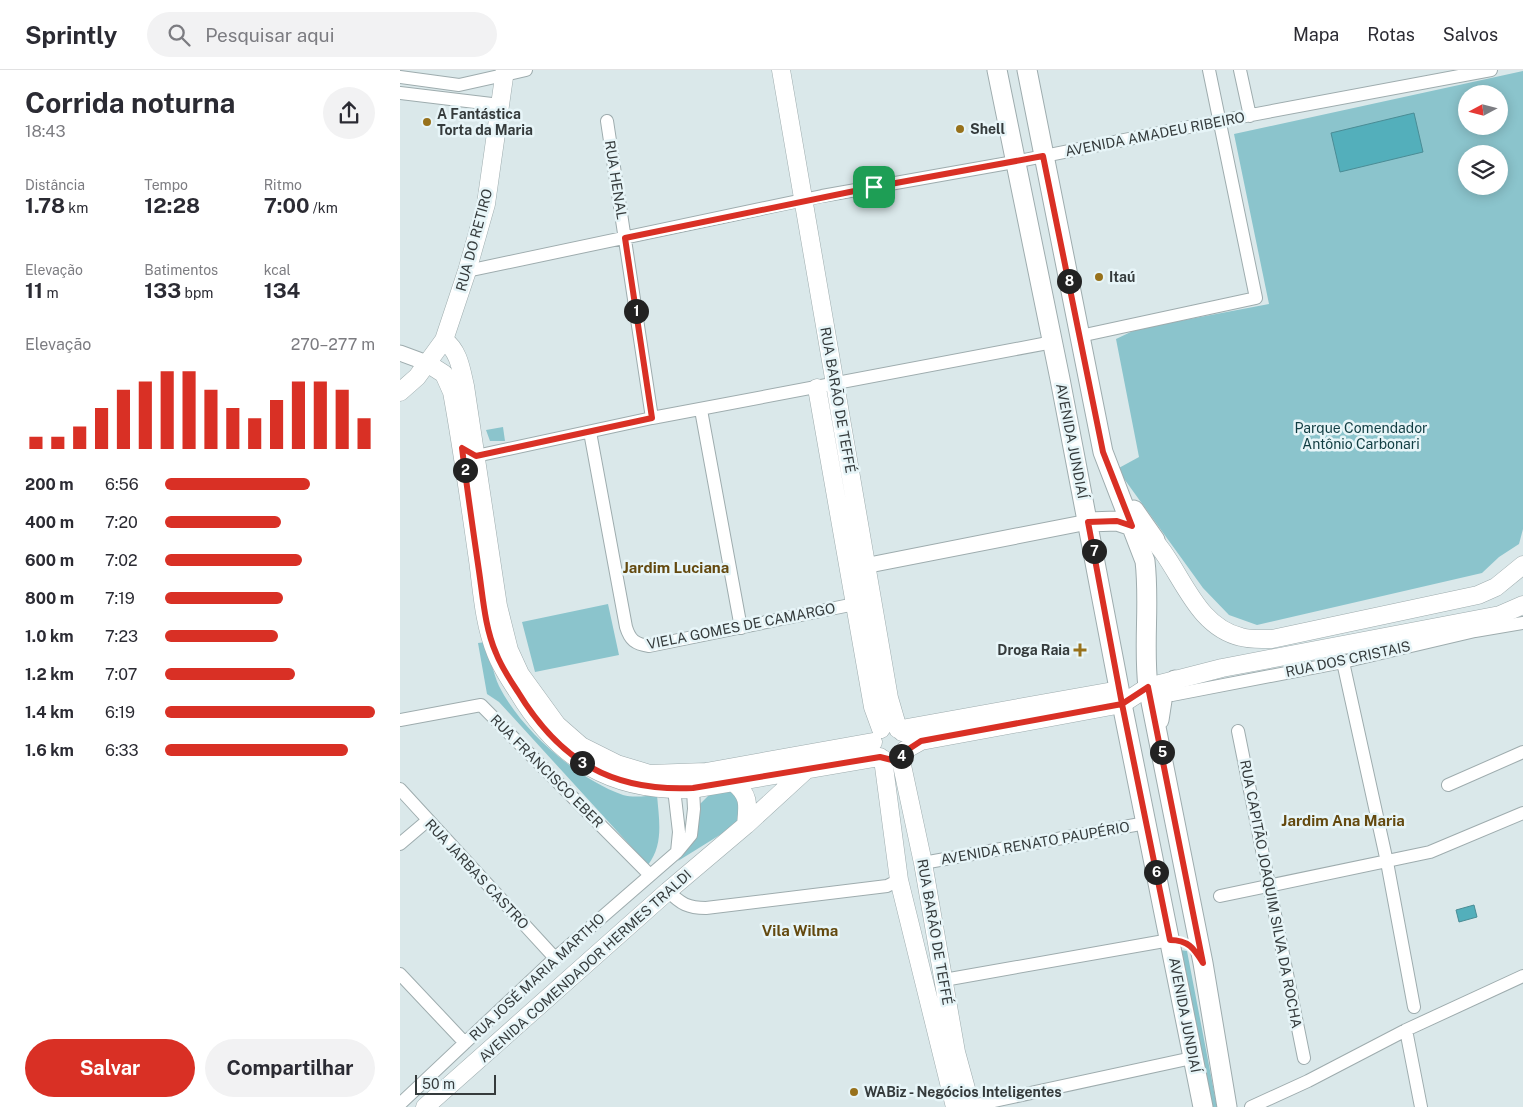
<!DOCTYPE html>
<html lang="pt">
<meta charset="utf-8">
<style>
body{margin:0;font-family:"Public Sans",sans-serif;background:#f2f2f3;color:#2b2b33;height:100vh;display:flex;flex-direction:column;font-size:19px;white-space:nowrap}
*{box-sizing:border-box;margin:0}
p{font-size:16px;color:#7c7c81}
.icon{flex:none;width:28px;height:28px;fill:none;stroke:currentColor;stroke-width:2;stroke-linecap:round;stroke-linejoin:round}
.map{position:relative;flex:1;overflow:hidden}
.sheet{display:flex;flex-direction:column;background:#fff;width:400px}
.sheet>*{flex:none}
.needle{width:32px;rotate:263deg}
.tools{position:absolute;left:1058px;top:15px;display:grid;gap:10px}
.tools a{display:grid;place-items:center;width:50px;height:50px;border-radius:50%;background:#fff;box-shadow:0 2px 12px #0003;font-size:25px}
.scale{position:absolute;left:15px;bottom:12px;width:81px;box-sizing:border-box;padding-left:5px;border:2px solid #353b3c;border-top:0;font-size:14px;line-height:18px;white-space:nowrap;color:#353b3c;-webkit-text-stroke:4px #e7f5f8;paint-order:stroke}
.pin{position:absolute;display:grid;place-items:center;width:42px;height:42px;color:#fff;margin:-21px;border-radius:10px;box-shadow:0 2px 8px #0006}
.km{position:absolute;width:25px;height:25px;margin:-12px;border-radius:50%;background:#222;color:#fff;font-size:14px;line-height:25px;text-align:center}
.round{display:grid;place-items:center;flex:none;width:52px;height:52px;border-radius:26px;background:#f2f2f3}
.overview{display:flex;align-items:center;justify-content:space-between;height:85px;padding:0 25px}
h1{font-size:28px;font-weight:700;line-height:38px}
.figures{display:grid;grid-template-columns:repeat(3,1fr);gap:8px;height:85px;padding:5px 25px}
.figures div{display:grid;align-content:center}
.figures b{font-size:21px;font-weight:700}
.figures small{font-size:14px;font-weight:400}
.figures p{font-size:14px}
.chart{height:140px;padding:10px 25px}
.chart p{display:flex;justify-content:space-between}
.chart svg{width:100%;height:90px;margin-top:5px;stroke:#d93025;stroke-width:6}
.button{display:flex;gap:10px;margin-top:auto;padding:10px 25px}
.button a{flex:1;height:58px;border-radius:30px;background:#d93025;color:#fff;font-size:20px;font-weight:700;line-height:58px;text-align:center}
.button a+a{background:#f2f2f3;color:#2b2b33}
ul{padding:0 25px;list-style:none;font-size:16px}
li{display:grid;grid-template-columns:80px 60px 1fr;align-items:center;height:38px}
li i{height:12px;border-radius:6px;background:#d93025}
header{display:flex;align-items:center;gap:30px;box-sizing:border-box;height:70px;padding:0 25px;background:#fff;border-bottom:1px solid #e1e1e2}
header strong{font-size:24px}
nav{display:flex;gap:28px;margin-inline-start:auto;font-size:18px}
.search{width:350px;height:45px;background:#f2f2f3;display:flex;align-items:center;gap:12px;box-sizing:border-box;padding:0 18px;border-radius:28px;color:#7c7c81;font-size:19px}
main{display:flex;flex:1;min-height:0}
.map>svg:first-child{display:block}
</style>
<header>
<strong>Sprintly</strong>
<div class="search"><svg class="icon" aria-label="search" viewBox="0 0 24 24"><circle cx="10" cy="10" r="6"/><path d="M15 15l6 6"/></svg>Pesquisar aqui</div>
<nav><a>Mapa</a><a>Rotas</a><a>Salvos</a></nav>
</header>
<main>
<section class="sheet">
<div class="overview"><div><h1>Corrida noturna</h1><p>18:43</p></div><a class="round"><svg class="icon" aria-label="share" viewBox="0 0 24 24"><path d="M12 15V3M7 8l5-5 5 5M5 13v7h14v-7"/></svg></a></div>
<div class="figures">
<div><p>Distância</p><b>1.78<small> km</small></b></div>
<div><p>Tempo</p><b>12:28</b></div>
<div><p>Ritmo</p><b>7:00<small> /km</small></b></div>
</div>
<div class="figures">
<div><p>Elevação</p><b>11<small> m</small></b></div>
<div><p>Batimentos</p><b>133<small> bpm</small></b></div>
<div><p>kcal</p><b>134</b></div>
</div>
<div class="chart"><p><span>Elevação</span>270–277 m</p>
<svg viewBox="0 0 160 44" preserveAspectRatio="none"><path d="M5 44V38M15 44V38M25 44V33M35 44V24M45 44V15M55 44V11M65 44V6M75 44V6M85 44V15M95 44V24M105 44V29M115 44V20M125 44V11M135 44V11M145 44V15M155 44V29"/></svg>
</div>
<ul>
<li><b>200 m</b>6:56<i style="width:69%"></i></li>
<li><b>400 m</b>7:20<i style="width:55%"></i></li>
<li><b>600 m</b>7:02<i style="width:65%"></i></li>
<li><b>800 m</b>7:19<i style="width:56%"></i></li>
<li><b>1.0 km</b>7:23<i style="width:54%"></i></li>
<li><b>1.2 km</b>7:07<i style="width:62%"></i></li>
<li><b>1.4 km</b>6:19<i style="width:100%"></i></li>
<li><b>1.6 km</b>6:33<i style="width:87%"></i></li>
</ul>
<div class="button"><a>Salvar</a><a>Compartilhar</a></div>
</section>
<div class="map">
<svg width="1123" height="1037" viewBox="0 0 1123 1037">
<rect width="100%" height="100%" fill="#dae8ea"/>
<path fill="#8bc4cc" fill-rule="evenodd" d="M1123,1V459L1119,474L1099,487L1082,503L857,555L829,545L803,518L717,399L739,387L716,269L737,259L869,234L834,64ZM1066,24H1099V56H1066ZM1066,84H1099V116H1066Z
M103,357L105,371H90L86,360Z
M208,534L219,585L135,602L122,552Z
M86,572C90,586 93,603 99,616C121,660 177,709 223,725C233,728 247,726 257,725C259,750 264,774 248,795L99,632L87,624L78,573Z
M333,720L344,745L331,758L278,791C294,771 299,760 300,734L313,721Z
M780,880L787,881L817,1037H809Z"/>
<path fill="#53afbb" stroke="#4a8c95" d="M1014,43L1023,82L940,102L931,63Z
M1074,835L1077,847L1059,852L1056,840Z"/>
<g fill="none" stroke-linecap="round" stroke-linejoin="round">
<g stroke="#9eacae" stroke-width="14">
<path id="minor" d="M840,0L850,46
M0,7L59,15L126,0
M0,23L100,35
M207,51L252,348
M67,201L422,126L614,92L819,51L1091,0
M680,266L856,228L809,0
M301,340L341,558
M190,362L226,557C230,570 235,574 249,576L455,534
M76,386L252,348L653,272
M943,592L987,792L1014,937
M772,625L943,592L1075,561L1123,553
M0,650L81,635L250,805
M838,661L904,988
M1048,715L1123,682
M0,719L155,888
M274,719L279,762L277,782
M0,774L27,751
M523,793L746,753
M268,821C281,834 288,838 306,838L487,816L499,810
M820,826L1030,782L1123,743
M0,904L65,973
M544,910L770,870
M1006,960L1021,1037
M0,1034L155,888L277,782L291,765L294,739L293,719
M571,1036L792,988
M851,1037L908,1011L1006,960L1123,906"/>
</g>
<g stroke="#9eacae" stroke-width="17">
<path id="tertiary" d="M0,283L27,293
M454,498L688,452"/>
</g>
<g stroke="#9eacae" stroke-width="19">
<path id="secondary" d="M381,0L489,628L498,659
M44,270C59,281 61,299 65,316L98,536L109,580L120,604L157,655L181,676L217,694L250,704L306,702L473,672
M27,293L44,304L52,322C62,377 70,434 78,490C82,520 84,554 96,583C101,596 110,610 118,622C159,690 212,722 293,719L480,687
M417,318L473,637L481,659
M0,322L17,307L44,270L67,201L86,134L105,0
M744,461C780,490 790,555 841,567C851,570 862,569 872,569L1078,525L1096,517L1123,495
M502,662L507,658L719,620
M505,680L521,671L722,634L748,617L822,598L1100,545L1123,535
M500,686L523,793L556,982L571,1037
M483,689L499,810L555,1037
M333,712C350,725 348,735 346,755
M25,1037L268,821L346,755L407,699"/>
</g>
<g stroke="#9eacae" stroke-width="21">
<path id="primary" d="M597,0L660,309L722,634L803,1037
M627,0L703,382L745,491C750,533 743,575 748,617L803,893L827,1037
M734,440L755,470
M688,452L717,451L732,456
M759,650L763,624L775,610"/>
</g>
<use href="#minor" stroke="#fff" stroke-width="12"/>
<use href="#tertiary" stroke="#fff" stroke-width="15"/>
<use href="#secondary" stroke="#fff" stroke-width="18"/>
<use href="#primary" stroke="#fff" stroke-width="19"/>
</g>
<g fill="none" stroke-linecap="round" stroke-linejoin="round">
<g stroke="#fff" stroke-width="10">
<path id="route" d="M474,117L225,168L252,348L76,386L62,378C67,419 73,460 79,501C83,528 85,558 96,583C101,596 110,610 118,622C160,691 212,722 293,718L480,687L492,690L521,671L722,634L748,617L803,893C794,878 788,870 770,870L722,634L688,452L717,451L732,456L703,382L643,86L474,117"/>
</g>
<use href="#route" stroke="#d93025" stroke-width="6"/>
</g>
<g fill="#97711b" stroke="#e7f5f8" stroke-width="2">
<circle cx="27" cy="52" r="5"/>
<circle cx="560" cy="59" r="5"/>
<circle cx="699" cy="207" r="5"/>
<path d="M677.5 572.5h5v5h5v5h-5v5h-5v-5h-5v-5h5z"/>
<circle cx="454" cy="1022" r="5"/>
</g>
<g text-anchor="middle" stroke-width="5" stroke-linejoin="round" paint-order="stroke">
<g font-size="14" font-weight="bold" fill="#353b3c" stroke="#e7f5f8" text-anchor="start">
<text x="37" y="49">A Fantástica<tspan x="37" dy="16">Torta da Maria</tspan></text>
<text x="570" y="64">Shell</text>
<text x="709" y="212">Itaú</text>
<text x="670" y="585" text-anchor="end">Droga Raia</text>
<text x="464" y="1027">WABiz - Negócios Inteligentes</text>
</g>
<g font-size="14" fill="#353b3c" stroke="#e7f5f8">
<text transform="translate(755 64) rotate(-11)" y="5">AVENIDA AMADEU RIBEIRO</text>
<text transform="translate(216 110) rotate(81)" y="5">RUA HENAL</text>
<text transform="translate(74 170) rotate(-75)" y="5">RUA DO RETIRO</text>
<text transform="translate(438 330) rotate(80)" y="5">RUA BARÃO DE TEFFÉ</text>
<text transform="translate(672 371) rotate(79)" y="5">AVENIDA JUNDIAÍ</text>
<text transform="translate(341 556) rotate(-11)" y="5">VIELA GOMES DE CAMARGO</text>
<text transform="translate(948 589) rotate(-12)" y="5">RUA DOS CRISTAIS</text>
<text transform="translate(147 701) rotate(45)" y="5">RUA FRANCISCO EBER</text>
<text transform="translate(635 773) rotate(-10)" y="5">AVENIDA RENATO PAUPÉRIO</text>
<text transform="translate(77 804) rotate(47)" y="5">RUA JARBAS CASTRO</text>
<text transform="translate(871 824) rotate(79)" y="5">RUA CAPITÃO JOAQUIM SILVA DA ROCHA</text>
<text transform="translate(535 862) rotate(80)" y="5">RUA BARÃO DE TEFFÉ</text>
<text transform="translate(185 896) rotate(-42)" y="5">AVENIDA COMENDADOR HERMES TRALDI</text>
<text transform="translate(137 907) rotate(-43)" y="5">RUA JOSÉ MARIA MARTHO</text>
<text transform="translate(785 945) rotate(79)" y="5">AVENIDA JUNDIAÍ</text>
</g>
<g font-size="14" fill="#113d42" stroke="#e7f5f8">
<text x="961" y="363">Parque Comendador<tspan x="961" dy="16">Antônio Carbonari</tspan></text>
</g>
<g font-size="15" font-weight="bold" fill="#64490f" stroke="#e7f5f8">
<text x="276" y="503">Jardim Luciana</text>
<text x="943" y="756">Jardim Ana Maria</text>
<text x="400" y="866">Vila Wilma</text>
</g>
</g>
</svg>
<div class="tools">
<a><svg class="needle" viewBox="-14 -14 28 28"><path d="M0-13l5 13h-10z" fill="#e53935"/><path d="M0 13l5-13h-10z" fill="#7c7c81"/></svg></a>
<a><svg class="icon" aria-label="layers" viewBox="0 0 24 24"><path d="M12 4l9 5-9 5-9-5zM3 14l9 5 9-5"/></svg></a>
</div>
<div class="scale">50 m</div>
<div class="pin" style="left:474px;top:117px;background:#1e9e55"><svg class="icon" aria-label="arrive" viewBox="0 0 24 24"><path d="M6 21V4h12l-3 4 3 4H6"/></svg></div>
<b class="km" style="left:236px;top:241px">1</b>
<b class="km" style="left:65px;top:400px">2</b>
<b class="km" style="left:182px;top:693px">3</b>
<b class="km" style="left:501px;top:686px">4</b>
<b class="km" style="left:762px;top:682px">5</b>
<b class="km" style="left:756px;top:802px">6</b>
<b class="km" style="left:694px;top:481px">7</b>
<b class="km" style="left:669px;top:211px">8</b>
</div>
</main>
